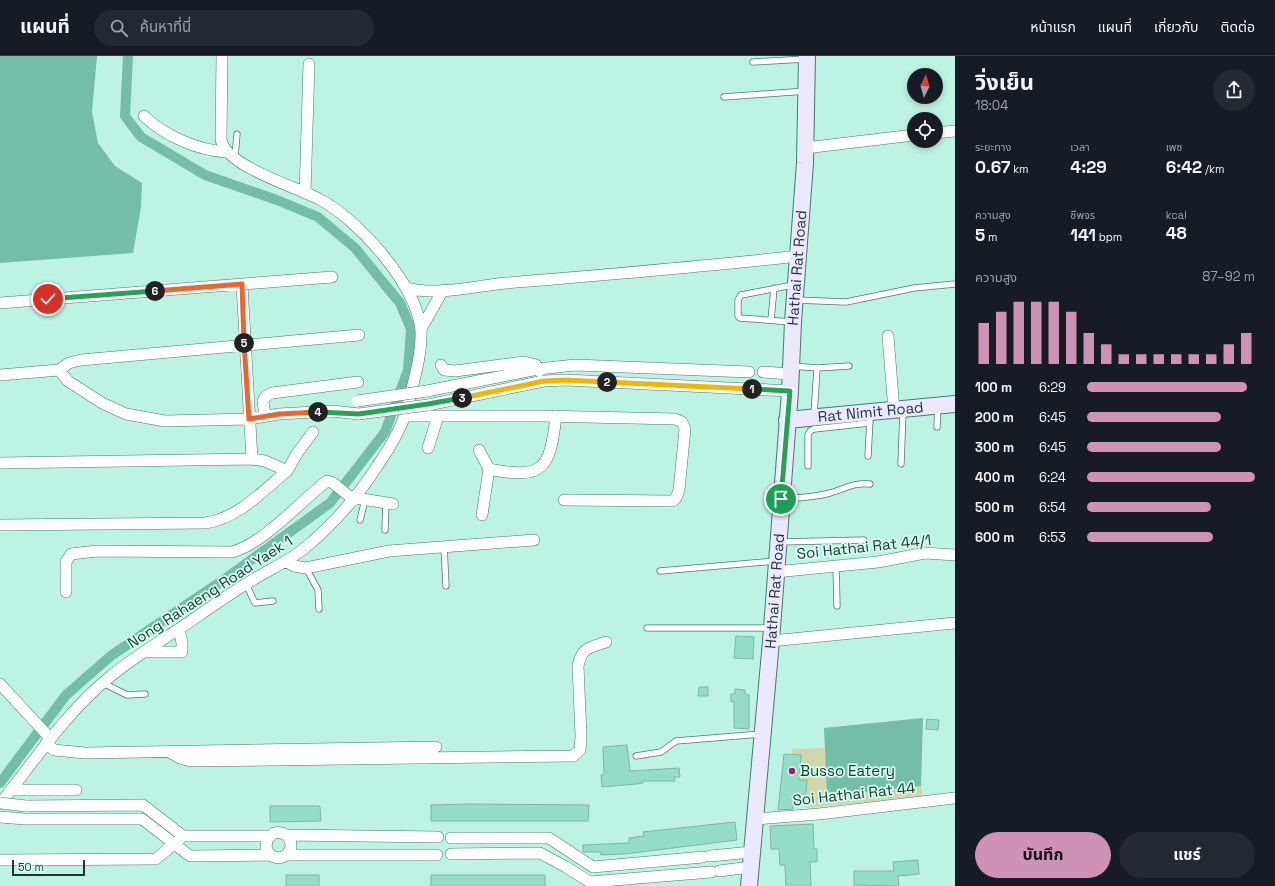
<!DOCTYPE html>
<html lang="th">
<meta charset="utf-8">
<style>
body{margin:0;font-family:"Space Grotesk","Noto Sans Thai",sans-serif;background:#242831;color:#f1f3f6;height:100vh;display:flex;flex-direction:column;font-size:15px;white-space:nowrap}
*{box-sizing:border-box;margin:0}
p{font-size:13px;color:#9ea1a6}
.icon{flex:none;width:22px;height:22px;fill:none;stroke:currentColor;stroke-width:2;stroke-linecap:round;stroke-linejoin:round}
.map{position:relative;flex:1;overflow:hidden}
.drawer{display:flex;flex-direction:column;background:#171b24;width:320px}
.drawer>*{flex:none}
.needle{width:26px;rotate:5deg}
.buttons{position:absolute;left:907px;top:12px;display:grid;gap:8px}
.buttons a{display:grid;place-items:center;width:36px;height:36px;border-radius:50%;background:#171b24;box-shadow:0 2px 6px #0003;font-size:20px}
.scale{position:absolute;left:12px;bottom:10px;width:73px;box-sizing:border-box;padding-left:4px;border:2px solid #1f352e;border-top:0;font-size:11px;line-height:14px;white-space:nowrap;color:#1f352e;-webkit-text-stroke:3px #d3fef0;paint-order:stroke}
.pin{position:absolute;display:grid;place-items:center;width:34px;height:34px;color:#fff;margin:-17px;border:2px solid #fff;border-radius:50%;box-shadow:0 1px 4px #0007}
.km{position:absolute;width:20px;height:20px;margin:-10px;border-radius:50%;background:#222;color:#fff;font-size:11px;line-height:20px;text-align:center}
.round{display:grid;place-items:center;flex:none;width:42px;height:42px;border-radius:21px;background:#242831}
.headline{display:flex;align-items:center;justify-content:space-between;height:68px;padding:0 20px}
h1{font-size:22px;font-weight:700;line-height:30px}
.figures{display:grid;grid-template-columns:repeat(3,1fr);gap:6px;height:68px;padding:4px 20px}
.figures div{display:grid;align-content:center}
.figures b{font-size:17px;font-weight:700}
.figures small{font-size:11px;font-weight:400}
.figures p{font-size:11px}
.chart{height:112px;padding:8px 20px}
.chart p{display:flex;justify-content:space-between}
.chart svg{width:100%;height:72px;margin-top:4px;stroke:#ce92b5;stroke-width:6}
.cta{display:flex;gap:8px;margin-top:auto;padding:8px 20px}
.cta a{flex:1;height:46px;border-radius:24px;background:#ce92b5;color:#111;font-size:16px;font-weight:700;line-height:46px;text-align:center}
.cta a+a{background:#242831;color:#f1f3f6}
ul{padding:0 20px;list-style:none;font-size:13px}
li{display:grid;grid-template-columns:64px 48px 1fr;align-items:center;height:30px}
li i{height:10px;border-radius:5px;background:#ce92b5}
header{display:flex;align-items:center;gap:24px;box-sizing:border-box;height:56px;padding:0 20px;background:#171b24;border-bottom:1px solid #363941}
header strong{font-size:19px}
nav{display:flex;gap:22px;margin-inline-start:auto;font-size:14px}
.search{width:280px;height:36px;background:#242831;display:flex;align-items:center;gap:10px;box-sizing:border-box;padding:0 14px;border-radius:22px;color:#9ea1a6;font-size:15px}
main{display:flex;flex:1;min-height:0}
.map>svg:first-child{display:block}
</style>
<header>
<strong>แผนที่</strong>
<div class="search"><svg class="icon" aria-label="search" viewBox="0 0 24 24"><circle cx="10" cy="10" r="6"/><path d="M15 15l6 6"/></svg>ค้นหาที่นี่</div>
<nav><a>หน้าแรก</a><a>แผนที่</a><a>เกี่ยวกับ</a><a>ติดต่อ</a></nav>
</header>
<main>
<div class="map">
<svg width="955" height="830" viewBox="0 0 955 830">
<rect width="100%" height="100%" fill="#bdf3e2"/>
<path fill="#d1d6ad" d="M825,692L827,740L921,730L922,740L805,752L807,725L799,724L801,699L792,698V693Z"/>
<path fill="#74bea8" d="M0,0H97L92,56L98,87L115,110L142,127L141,151L133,197L0,207Z
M923,662L921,730L827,740L824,672Z"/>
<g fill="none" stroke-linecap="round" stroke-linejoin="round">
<path stroke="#74bea8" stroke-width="10" d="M0,727L66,639L112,599L222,525L330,447L385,376L408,314L411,273L400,247L355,192L318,161L277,144L205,119L141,81L125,60L128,0"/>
</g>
<path fill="#94dec8" stroke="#80b4a4" d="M736,580L754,581L753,603L734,602Z
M699,631H708V640H698Z
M735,633L745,634V638L749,639V673L734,672V646H731V638H735Z
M927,663L939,664L938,674L926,673Z
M627,689L630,715L679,712L680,721H674L675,725H643V727L636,728L602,731L601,719L604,718L603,691Z
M784,698L801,699L799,724H807L805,746H793V753L778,754Z
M468,748L589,749L588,765H431V749Z
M270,750H320L321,765L270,766Z
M735,766L737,784L624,798L601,799L600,796H583V789L629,787V782L644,780L643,776Z
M813,768L814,793H817V806H810L811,830H786L785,809H780L779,793H771L770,770Z
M918,804L919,818L898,820L899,830L854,829V815H894L893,806Z
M286,819H319V830H286Z
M431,819H545V830H431Z"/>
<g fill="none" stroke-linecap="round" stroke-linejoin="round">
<g stroke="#477b6c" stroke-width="7">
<path id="lane" d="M753,6L806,3
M724,41L806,35
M235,101L237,78
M795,244L846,246L914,232L955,228
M771,264L774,232
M792,266L740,262L738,260V244L741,239L793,229
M792,310L817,312L849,310
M814,359L817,312
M937,371L938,350
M868,400L870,363
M901,408L903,355
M808,410V379L810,375L814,373L870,367
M783,443C799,442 815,441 830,437C845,433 854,426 870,428
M360,464L365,444
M385,474L386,447
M780,486L864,484
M444,490L446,530
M836,510L837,550
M306,512L318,534L319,553
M660,515L776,505
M246,528L255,547L273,545
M647,572H771
M103,627L127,639L145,638
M636,700L661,696L676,685L761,678"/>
</g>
<g stroke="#477b6c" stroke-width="12">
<path id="street" d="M144,60C165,80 197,94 226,96
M936,77L955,75
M805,92L914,79
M305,137L309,8
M242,229L252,403
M407,232C436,240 475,230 506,227C603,219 701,211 798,200
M0,247L332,221
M421,273L443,234
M888,280L894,355
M441,309L444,314L455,315L524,306L536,309L539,315
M59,314L69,307L81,304L359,279
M763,316L790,318
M0,319L59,314L68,325L102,347L126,358L165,365L249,363L279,358L332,355L359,358
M427,335L538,313L575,309L749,316
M428,349L544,325L566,324L790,335
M265,360L263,345L266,340L272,337L358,326
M406,360H541L675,363L682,366L685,373L679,434L676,442L673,445L564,444
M428,392L438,360
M479,394L489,413
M0,407L252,403L265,405L287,415C263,435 237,463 205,467L0,469
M287,415L298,396L313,376
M356,442L393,448
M482,459L489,413C544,424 550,413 556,360
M287,506L294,510L306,512L389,495L534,484
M775,516L878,506L925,497L955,499
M66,536V506L71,498L97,495L232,496C262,489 302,444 327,425L333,427L354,444
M771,585L955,567
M144,596H182V587L179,573
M0,628L50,682
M46,687L54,694L85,697L436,691
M171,697L180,702L190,705L573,700L580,694L581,680L578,610C582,591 589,592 606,586
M11,734H76
M0,748C35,704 67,655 112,619C133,602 156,588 179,573C201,558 223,542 246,528C266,515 288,506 306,491C335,467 358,440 378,409C393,387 405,366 410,341C415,319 422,297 421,275C418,230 358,163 319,143C297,131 224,110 221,83L222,0
M26,750L143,749L183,780H270
M0,761L25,763H142L190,800L270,799C280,805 287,801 291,791C291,781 284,775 274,777L267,783L266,792L270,799
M755,763L819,758L955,742
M286,779L438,781
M451,782H549L593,811L703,801
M451,798L540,797L566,811L590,826L711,816
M287,799H437
M710,800L752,796
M1,804L156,803L180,783
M719,815L751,811"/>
</g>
<g stroke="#477b6c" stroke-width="18">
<g id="secondary">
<path id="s1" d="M787,364L955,348"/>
<path id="s2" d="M749,830L771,585L790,335L793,266L805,107L807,0"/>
</g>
</g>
<use href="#lane" stroke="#fff" stroke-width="5.5"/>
<use href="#street" stroke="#fff" stroke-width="11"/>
<use href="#secondary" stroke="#ece8fe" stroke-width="16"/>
<g stroke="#477b6c" stroke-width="12" stroke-linecap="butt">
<path id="street-bridge" d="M357,345L427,335
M359,358L428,349
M0,747L26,750"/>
</g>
<use href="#street-bridge" stroke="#fff" stroke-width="11"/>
</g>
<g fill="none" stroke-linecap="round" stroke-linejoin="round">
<g stroke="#fff" stroke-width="8">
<path id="split-1" d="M752,333L790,335L781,443"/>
</g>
<g stroke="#fff" stroke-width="8">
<path id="split-2" d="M607,326L752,333"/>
</g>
<g stroke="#fff" stroke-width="8">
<path id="split-3" d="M462,342L544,325L566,324L607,326"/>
</g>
<g stroke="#fff" stroke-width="8">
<path id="split-4" d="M318,356L359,358L428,348L462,342"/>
</g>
<g stroke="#fff" stroke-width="8">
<path id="split-5" d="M244,287L249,363L279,358L318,356"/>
</g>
<g stroke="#fff" stroke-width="8">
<path id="split-6" d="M155,235L242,228L244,287"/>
</g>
<g stroke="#fff" stroke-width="8">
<path id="split-7" d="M48,243L155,235"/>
</g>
<use href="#split-1" stroke="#22a559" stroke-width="5"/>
<use href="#split-2" stroke="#f5b400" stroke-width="5"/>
<use href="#split-3" stroke="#f5b400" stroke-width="5"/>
<use href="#split-4" stroke="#22a559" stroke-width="5"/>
<use href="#split-5" stroke="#f0652b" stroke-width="5"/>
<use href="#split-6" stroke="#f0652b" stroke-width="5"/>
<use href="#split-7" stroke="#22a559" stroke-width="5"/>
</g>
<circle fill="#a31b66" stroke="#d3fef0" stroke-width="1.5" cx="792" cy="715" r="4"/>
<g text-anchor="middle" stroke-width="3.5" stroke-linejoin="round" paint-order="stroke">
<g font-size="15" fill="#1f352e" stroke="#d3fef0">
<text dy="5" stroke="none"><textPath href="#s2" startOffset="620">Hathai Rat Road</textPath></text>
<text dy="5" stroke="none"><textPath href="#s1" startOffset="84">Rat Nimit Road</textPath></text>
<text transform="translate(864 491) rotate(-6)" y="5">Soi Hathai Rat 44/1</text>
<text dy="5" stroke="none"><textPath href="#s2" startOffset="296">Hathai Rat Road</textPath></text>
<text transform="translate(210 536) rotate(-33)" y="5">Nong Rahaeng Road Yaek 1</text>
<text transform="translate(854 738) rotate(-6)" y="5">Soi Hathai Rat 44</text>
</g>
<g font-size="15" fill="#1f352e" stroke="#d3fef0" text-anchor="start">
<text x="800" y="720">Busso Eatery</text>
</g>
</g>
</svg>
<div class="buttons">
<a><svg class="needle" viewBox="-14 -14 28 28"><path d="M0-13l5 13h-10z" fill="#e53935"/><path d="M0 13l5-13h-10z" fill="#9ea1a6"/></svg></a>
<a><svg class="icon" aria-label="locate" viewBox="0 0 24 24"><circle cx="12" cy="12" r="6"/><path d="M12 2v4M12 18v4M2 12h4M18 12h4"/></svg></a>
</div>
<div class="scale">50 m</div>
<div class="pin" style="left:781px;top:443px;background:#1e9e55"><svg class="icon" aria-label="arrive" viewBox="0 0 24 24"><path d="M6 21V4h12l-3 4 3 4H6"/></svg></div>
<div class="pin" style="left:48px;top:243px;background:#d93025"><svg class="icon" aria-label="check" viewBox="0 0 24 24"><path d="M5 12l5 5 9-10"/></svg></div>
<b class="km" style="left:752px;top:333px">1</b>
<b class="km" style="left:607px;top:326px">2</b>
<b class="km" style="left:462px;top:342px">3</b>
<b class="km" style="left:318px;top:356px">4</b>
<b class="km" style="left:244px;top:287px">5</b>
<b class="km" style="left:155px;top:235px">6</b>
</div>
<section class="drawer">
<div class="headline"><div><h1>วิ่งเย็น</h1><p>18:04</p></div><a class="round"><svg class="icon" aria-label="share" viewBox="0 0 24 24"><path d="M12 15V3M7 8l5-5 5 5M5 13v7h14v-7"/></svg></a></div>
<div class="figures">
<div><p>ระยะทาง</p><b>0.67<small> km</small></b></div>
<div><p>เวลา</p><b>4:29</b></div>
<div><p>เพซ</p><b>6:42<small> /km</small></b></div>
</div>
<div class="figures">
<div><p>ความสูง</p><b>5<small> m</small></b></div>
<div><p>ชีพจร</p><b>141<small> bpm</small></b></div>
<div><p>kcal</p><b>48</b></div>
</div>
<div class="chart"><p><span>ความสูง</span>87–92 m</p>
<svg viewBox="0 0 160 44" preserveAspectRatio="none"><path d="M5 44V19M15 44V12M25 44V6M35 44V6M45 44V6M55 44V12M65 44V25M75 44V32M85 44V38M95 44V38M105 44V38M115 44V38M125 44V38M135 44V38M145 44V32M155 44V25"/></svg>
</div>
<ul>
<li><b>100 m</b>6:29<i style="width:95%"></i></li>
<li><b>200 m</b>6:45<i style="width:80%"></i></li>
<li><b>300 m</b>6:45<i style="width:80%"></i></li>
<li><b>400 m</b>6:24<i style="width:100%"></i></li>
<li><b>500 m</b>6:54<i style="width:74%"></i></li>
<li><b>600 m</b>6:53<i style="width:75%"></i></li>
</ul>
<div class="cta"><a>บันทึก</a><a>แชร์</a></div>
</section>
</main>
